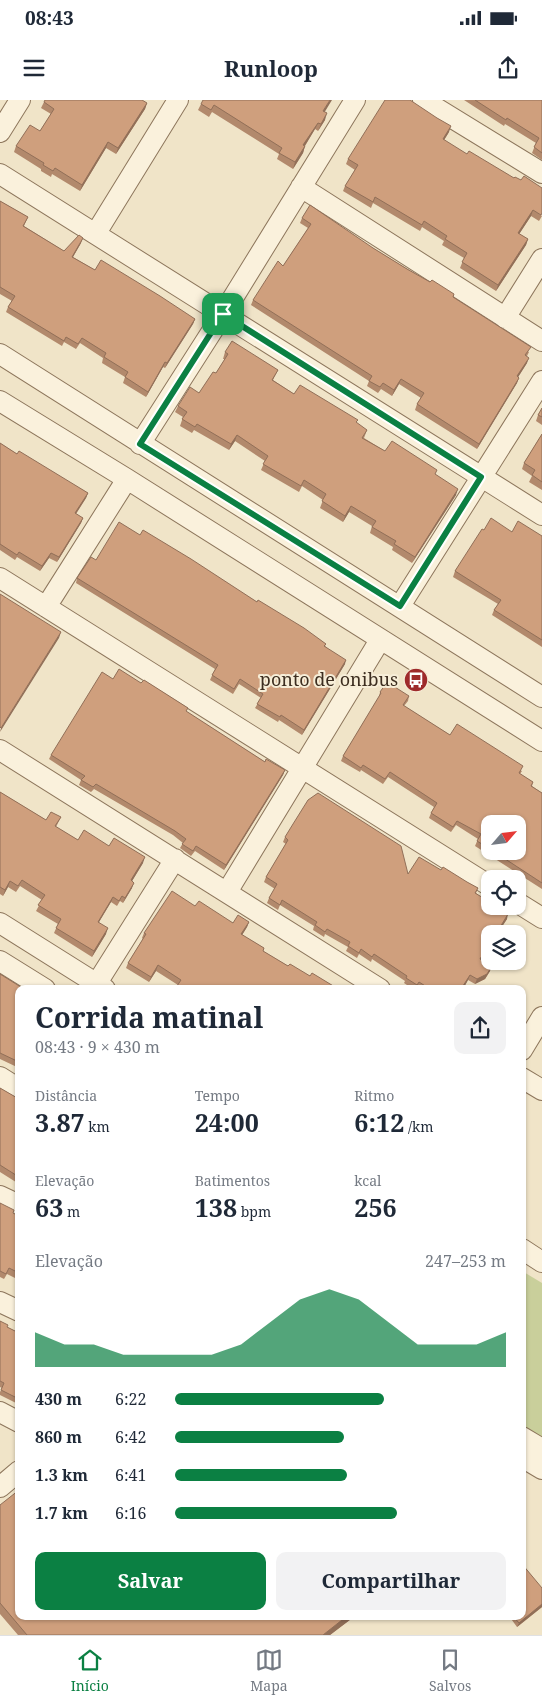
<!DOCTYPE html>
<html lang="pt">
<meta charset="utf-8">
<style>
body{margin:0;font-family:"Noto Serif",serif;background:#f2f2f3;color:#1f2937;height:100vh;display:flex;flex-direction:column;font-size:19px;white-space:nowrap}
*{box-sizing:border-box;margin:0}
p{font-size:16px;color:#747a83}
.icon{flex:none;width:28px;height:28px;fill:none;stroke:currentColor;stroke-width:2;stroke-linecap:round;stroke-linejoin:round}
.map{position:relative;flex:1;overflow:hidden}
.sheet{position:absolute;left:15px;top:885px;width:511px;height:635px;display:flex;flex-direction:column;background:#fff;border-radius:10px;box-shadow:0 1px 4px #0004}
.sheet>*{flex:none}
.needle{width:32px;rotate:62deg}
.fabs{position:absolute;left:481px;top:715px;display:grid;gap:10px}
.fabs a{display:grid;place-items:center;width:45px;height:45px;border-radius:10px;background:#fff;box-shadow:0 1px 4px #0004;font-size:25px}
.pin{position:absolute;display:grid;place-items:center;width:42px;height:42px;color:#fff;margin:-21px;border-radius:10px;box-shadow:0 2px 8px #0006}
.round{display:grid;place-items:center;flex:none;width:52px;height:52px;border-radius:10px;background:#f2f2f3}
.summary{display:flex;align-items:center;justify-content:space-between;height:85px;padding:0 20px}
h1{font-size:28px;font-weight:700;line-height:38px}
.stats{display:grid;grid-template-columns:repeat(3,1fr);gap:8px;height:85px;padding:5px 20px}
.stats div{display:grid;align-content:center}
.stats b{font-size:25px;font-weight:700}
.stats small{font-size:14px;font-weight:400}
.stats p{font-size:14px}
.chart{height:140px;padding:10px 20px}
.chart p{display:flex;justify-content:space-between}
.chart svg{width:100%;height:90px;margin-top:5px;fill:#0b8043;opacity:.7}
.button{display:flex;gap:10px;margin-top:auto;padding:10px 20px}
.button a{flex:1;height:58px;border-radius:10px;background:#0b8043;color:#fff;font-size:20px;font-weight:700;line-height:58px;text-align:center}
.button a+a{background:#f2f2f3;color:#1f2937}
ul{padding:0 20px;list-style:none;font-size:16px}
li{display:grid;grid-template-columns:80px 60px 1fr;align-items:center;height:38px}
li i{height:12px;border-radius:6px;background:#0b8043}
.status{display:flex;justify-content:space-between;align-items:center;height:35px;padding:0 25px;background:#fff;direction:ltr}
.status svg{height:14px;fill:currentColor}
header{display:flex;justify-content:space-between;align-items:center;height:65px;padding:0 20px;background:#fff;font-size:22px;font-weight:700}
.tab-bar{display:flex;justify-content:space-around;align-items:center;height:70px;border-top:1px solid #e0e1e3;background:#fff;font-size:14px;color:#747a83}
.tab-bar a{display:grid;justify-items:center;gap:2px}
.tab-bar .active{color:#0b8043}
.map>svg:first-child{display:block}
</style>
<div class="status"><b>08:43</b><svg viewBox="0 0 49 12"><path d="M0 12V9h3v3zM5 12V6h3v6zM10 12V3h3v9zM15 12V0h3v12zM26 1h20v11H26zM47 4h2v5h-2z"/></svg></div>
<header><svg class="icon" aria-label="menu" viewBox="0 0 24 24"><path d="M4 6h16M4 12h16M4 18h16"/></svg>Runloop<svg class="icon" aria-label="share" viewBox="0 0 24 24"><path d="M12 15V3M7 8l5-5 5 5M5 13v7h14v-7"/></svg></header>
<div class="map">
<svg width="542" height="1535" viewBox="0 0 542 1535">
<rect width="100%" height="100%" fill="#f0e4c8"/>
<path fill="#c9cf9b" d="M522,1171L542,1183V1338L523,1326Z"/>
<g fill="none" stroke-linecap="round" stroke-linejoin="round">
<g stroke="#8d765c" stroke-width="22">
<path id="minor" d="M423,0L542,73
M0,32L20,0
M0,74L542,415
M301,87L542,241
M96,133L178,0
M505,218L542,159
M0,254L542,597
M0,301L127,379L542,641
M140,344L223,214L355,0
M0,478L490,786
M400,506L542,281
M46,507L127,379
M0,650L380,889
M227,792L380,540
M518,803L542,818
M0,823L105,889
M0,861L45,889
M97,883L175,759
M522,950L542,917
M0,977L19,989
M522,978L542,990
M0,1096L19,1105
M522,1149L542,1162
M0,1202L19,1211
M0,1312L19,1322
M522,1337L542,1349
M522,1357L542,1369
M0,1387L19,1371"/>
</g>
<use href="#minor" stroke="#faf1dc" stroke-width="20"/>
</g>
<path fill="#b2896c" fill-rule="evenodd" d="M464,0H542V60L532,53L536,43L505,24L504,26Z
M44,2L147,3L145,9L116,54L106,48L80,91L52,74L51,77L41,71V69L14,52L16,46L40,31L51,14L41,8Z
M201,4L324,12L325,20L318,31L315,29L305,46L303,53L293,69L277,59L279,54L212,12L209,17L198,10Z
M449,32L444,40L542,116L539,121L531,116L519,134L528,139L526,145L496,191L460,168L464,158L442,145L444,141L422,127L420,131L373,103L371,108L343,91L345,86L355,70L346,64L348,59Z
M0,101L28,117L24,126L64,151L81,143L73,157L95,170L195,219L193,224L165,268L163,267L146,297L123,283L125,277L102,263L103,258L80,243L76,249L64,242L62,246L6,212L8,207L12,201L0,194Z
M302,118L373,148L453,197L529,252L527,256V263L518,277L517,283L477,349L415,310L417,304L421,298L399,284L392,296L381,289L378,293L367,286L369,281L251,205L253,200L283,166L308,128L300,123Z
M225,252L278,270L273,280L294,294L356,323L367,330L364,338L385,351L435,374L456,395L412,463L392,450L393,447L370,433L372,426L349,412L343,422L320,408L323,400L302,386L299,392L261,370L265,361L235,341L229,350L194,330L192,333L180,326L183,317L175,312L178,306L199,293L216,273L225,259H223Z
M542,308V325L536,321L538,315Z
M542,334V390L529,382L532,376L522,369L524,363Z
M0,343L17,354L88,393L86,398L76,414L83,418L81,423L57,462L49,458L40,471L17,457L15,460L0,450Z
M484,430L512,432L542,436V547L492,515L494,510L498,504L453,477L455,471Z
M140,435L257,502L326,544L325,546L345,564L302,635L279,620L278,622L255,608L261,598L239,584L233,594L210,580L215,569L76,483L77,478L96,460Z
M113,579L187,612L265,662L285,670L283,675L224,770L195,751L191,756L180,748L183,743L173,735L94,689L91,692L79,685L81,680L49,659L51,655Z
M380,592L409,596L408,601L404,606L450,635L522,671L520,674L533,682L532,686L542,693V789L475,746L478,739L456,725L451,732L429,718L431,713L434,707L388,677L383,684L361,670L360,672L341,661L343,656L379,597ZM490,724L518,751H490Z
M0,692L46,720L61,717L56,727L78,740L109,746L143,763L132,781V788L123,803L120,801L117,806L111,802L99,822L106,834L92,857L54,833L58,824L36,811L42,800L20,786L16,792L8,787L3,796L0,794Z
M285,737L408,774L441,770L478,788L476,793L507,819L481,859L490,871L485,879L475,884L468,880L463,889H420L417,887L416,889H413L404,883L405,881L372,859L371,862L359,854L357,858L346,851L348,847L325,834L324,837L313,830L314,826L280,805L278,810L267,803L269,798L275,789L264,782L266,777L286,744L283,742Z
M195,806L233,823L249,822L247,827L242,835L264,848L263,851L288,866L335,887L334,889H175L178,885L156,871L149,882L126,868L128,863L143,839L142,838L144,833Z
M0,874L19,889V968L0,959Z
M0,988L19,999V1084L0,1072Z
M0,1103L13,1113L19,1116V1180L7,1174L4,1179L0,1177Z
M0,1221L7,1227L19,1233V1306H17L18,1304L0,1295V1292L2,1288L0,1287Z
M0,1405L19,1516H355L330,1535H18L0,1514Z
M542,1488V1507L517,1527L509,1516H522Z"/>
<path fill="#916f58" d="M330,0H332L321,18L323,11Z
M147,3L145,9L116,54L118,48Z
M327,13L325,20L318,31L321,24Z
M318,23L315,29L301,52L303,45Z
M451,26L449,32L441,45L443,39Z
M108,42L106,48L80,91L82,85Z
M305,46L303,53L293,69L295,62Z
M533,110L531,116L516,139L518,133Z
M83,138L81,143L70,162L72,157Z
M528,139L526,145L496,191L498,185Z
M195,219L193,224L165,268L167,263Z
M529,258L527,263L515,282L517,276Z
M165,262L163,267L146,297L148,292Z
M519,278L517,283L477,349L479,344Z
M401,279L399,284L392,296L394,290Z
M237,335L235,341L229,350L231,344Z
M458,389L456,395L412,463L415,457Z
M88,393L86,398L73,418L75,413Z
M351,406L349,412L343,422L345,416Z
M83,418L81,423L57,462L59,457Z
M51,453L49,458L40,471L42,466Z
M61,532L59,538L0,632L1,628Z
M346,560L345,564L302,635L304,630Z
M285,670L283,675L224,770L226,765Z
M145,757L143,763L129,786L131,780Z
M10,781L8,787L3,796L5,790Z
M134,783L132,788L123,803L125,798Z
M113,797L111,802L96,827L98,822Z
M508,814L507,819L497,834H496Z
M249,822L247,827L239,840L241,834Z
M108,828L106,834L92,857L94,851Z
M490,843V845L478,864L480,859Z
M158,865L156,871L149,882L151,877Z
M492,866L490,871L485,879L475,884L477,879Z
M470,875L468,880L463,889H461Z
M542,1504V1507L517,1527L519,1523Z
M347,1516H355L330,1535H323Z"/>
<path fill="#cf9f7d" stroke="#916f58" d="M45,0H142L147,3L118,48L108,42L82,85L55,68L53,71L43,65L44,63L16,46L30,25L40,31L54,9L44,2Z
M203,0H330L323,11L327,13L321,24L318,23L303,45L305,46L295,62L279,53L282,48L214,5L211,10L201,4Z
M385,0H410L437,18L451,26L443,39L467,54L469,51L514,78L515,77L521,80L524,76L542,88V113L541,115L533,110L518,133L528,139L498,185L462,162L467,153L445,139L447,136L424,121L422,125L375,97L373,102L345,86L358,65L348,59Z
M475,0H542V53L534,47L539,38L507,18L506,20Z
M0,101L28,117L23,126L64,151L79,135L83,138L72,157L95,170L101,160L160,196L195,219L167,263L165,262L148,292L125,277L128,272L104,257L106,253L82,238L78,244L66,237L64,241L8,207L15,196L0,187Z
M310,105L373,148L407,169L430,182L432,180L454,194L453,197L531,247L525,255L529,258L517,276L519,278L479,344L417,304L424,293L401,279L394,290L383,283L380,287L369,281L372,276L253,200L278,161L283,166L311,124L302,118Z
M232,241L278,270L272,280L294,294L300,285L358,320L356,322L367,330L362,338L385,351L392,341L437,370L435,374L458,389L415,457L394,444L396,441L372,427L376,421L351,406L345,416L322,401L326,394L304,380L301,386L263,364L268,356L237,335L231,344L197,324L195,327L182,319L187,312L178,306L190,287L199,293L213,272L216,273L228,254L225,252Z
M542,308V317L538,315Z
M542,334V382L532,375L535,370L524,363Z
M0,343L17,354L19,351L88,393L75,413L83,418L59,457L51,453L42,466L19,452L17,455L0,444Z
M491,418L512,432L518,421L542,436V540L494,510L501,500L455,471L482,429L484,430Z
M119,422L140,435L143,430L191,459L257,502L258,500L304,528L326,544L324,546L346,560L304,630L281,615L280,617L257,604L263,594L240,579L234,589L212,575L218,565L77,478L91,457L96,460Z
M0,494L61,532L1,628L0,627Z
M119,569L141,583L144,580L188,608L186,611L265,662L266,659L285,670L226,765L196,746L193,751L185,746L182,744L186,739L175,731L96,684L93,687L81,680L85,676L51,655L102,572L113,579Z
M387,582L409,596L403,605L450,635L457,624L523,666L519,673L533,682L531,686L542,693V783L493,751H518V724H490V749L477,741L481,734L457,721L453,727L431,713L437,703L390,672L385,679L363,665L361,668L343,656L381,593L380,592Z
M0,692L46,720L51,712L61,717L55,726L78,740L84,730L109,746L114,738L145,757L131,780L134,783L125,798L122,796L119,801L113,797L98,822L108,828L94,851L56,828L61,819L38,805L45,795L22,780L18,786L10,781L5,790L0,787Z
M318,693L401,746L408,774L419,757L441,770L443,767L467,782L478,788L475,793L490,802V806H497L508,814L496,834H490V843L480,859L492,866L487,874L477,879L470,875L461,889H430L419,882L417,885L406,878L407,876L374,854L372,857L361,849L359,853L348,846L350,842L327,829L325,832L315,825L317,822L282,800L280,805L269,798L277,784L266,777L288,740L285,737L293,724L308,700Z
M172,791L195,806L199,801L233,823L238,815L249,822L241,834L264,848L263,851L288,866L290,864L310,876L312,873L335,887L334,889H175L181,880L158,865L151,877L128,863L146,834L144,833Z
M0,874L24,889H19V962L0,953Z
M0,988L19,999V1077L0,1065Z
M0,1103L14,1110L13,1113L19,1116V1173L9,1168L6,1174L0,1171Z
M0,1221L8,1225L7,1227L19,1233V1299L1,1290L4,1283L0,1281Z
M19,1390V1516H347L323,1535H27L0,1503V1405Z
M522,1464L542,1488V1504L519,1523L513,1516H522Z"/>
<g fill="none" stroke-linecap="round" stroke-linejoin="round">
<g stroke="#fff" stroke-width="10">
<path id="route" d="M223,214L481,377L400,506L140,344Z"/>
</g>
<use href="#route" stroke="#0b8043" stroke-width="6"/>
</g>
<defs>
<g id="bus-disc" transform="scale(1.25)"><circle r="9.5" fill="#9e2a2b" stroke="#f7eed8"/><path d="M-5-6H5V4H4V6H2V4H-2V6H-4V4H-5ZM-3.5-4V0h7V-4ZM-3.5 1.2v1.5H-2V1.2ZM2 1.2v1.5H3.5V1.2Z" fill="#fff"/></g>
</defs>
<g fill-rule="evenodd">
<use href="#bus-disc" x="416" y="580"/>
</g>
<g text-anchor="middle" stroke-width="4" stroke-linejoin="round" paint-order="stroke">
<g font-size="18" fill="#3d2e20" stroke="#f7eed8" text-anchor="end">
<text x="398" y="586">ponto de onibus</text>
</g>
</g>
</svg>
<div class="fabs">
<a><svg class="needle" viewBox="-14 -14 28 28"><path d="M0-13l5 13h-10z" fill="#e53935"/><path d="M0 13l5-13h-10z" fill="#747a83"/></svg></a>
<a><svg class="icon" aria-label="locate" viewBox="0 0 24 24"><circle cx="12" cy="12" r="6"/><path d="M12 2v4M12 18v4M2 12h4M18 12h4"/></svg></a>
<a><svg class="icon" aria-label="layers" viewBox="0 0 24 24"><path d="M12 4l9 5-9 5-9-5zM3 14l9 5 9-5"/></svg></a>
</div>
<div class="pin" style="left:223px;top:214px;background:#1e9e55"><svg class="icon" aria-label="arrive" viewBox="0 0 24 24"><path d="M6 21V4h12l-3 4 3 4H6"/></svg></div>
<section class="sheet">
<div class="summary"><div><h1>Corrida matinal</h1><p>08:43 · 9 × 430 m</p></div><a class="round"><svg class="icon" aria-label="share" viewBox="0 0 24 24"><path d="M12 15V3M7 8l5-5 5 5M5 13v7h14v-7"/></svg></a></div>
<div class="stats">
<div><p>Distância</p><b>3.87<small> km</small></b></div>
<div><p>Tempo</p><b>24:00</b></div>
<div><p>Ritmo</p><b>6:12<small> /km</small></b></div>
</div>
<div class="stats">
<div><p>Elevação</p><b>63<small> m</small></b></div>
<div><p>Batimentos</p><b>138<small> bpm</small></b></div>
<div><p>kcal</p><b>256</b></div>
</div>
<div class="chart"><p><span>Elevação</span>247–253 m</p>
<svg viewBox="0 0 160 44" preserveAspectRatio="none"><path d="M0 44V27L10 33L20 33L30 38L40 38L50 38L60 38L70 33L80 22L90 11L100 6L110 11L120 22L130 33L140 33L150 33L160 27V44z"/></svg>
</div>
<ul>
<li><b>430 m</b>6:22<i style="width:63%"></i></li>
<li><b>860 m</b>6:42<i style="width:51%"></i></li>
<li><b>1.3 km</b>6:41<i style="width:52%"></i></li>
<li><b>1.7 km</b>6:16<i style="width:67%"></i></li>
</ul>
<div class="button"><a>Salvar</a><a>Compartilhar</a></div>
</section>
</div>
<nav class="tab-bar">
<a class="active"><svg class="icon" aria-label="home" viewBox="0 0 24 24"><path d="M3 11l9-7 9 7M6 9v11h12V9"/></svg>Início</a>
<a><svg class="icon" aria-label="map" viewBox="0 0 24 24"><path d="M3 6l6-2 6 2 6-2v14l-6 2-6-2-6 2zM9 4v14M15 6v14"/></svg>Mapa</a>
<a><svg class="icon" aria-label="saved" viewBox="0 0 24 24"><path d="M7 4h10v16l-5-4-5 4z"/></svg>Salvos</a>
</nav>
